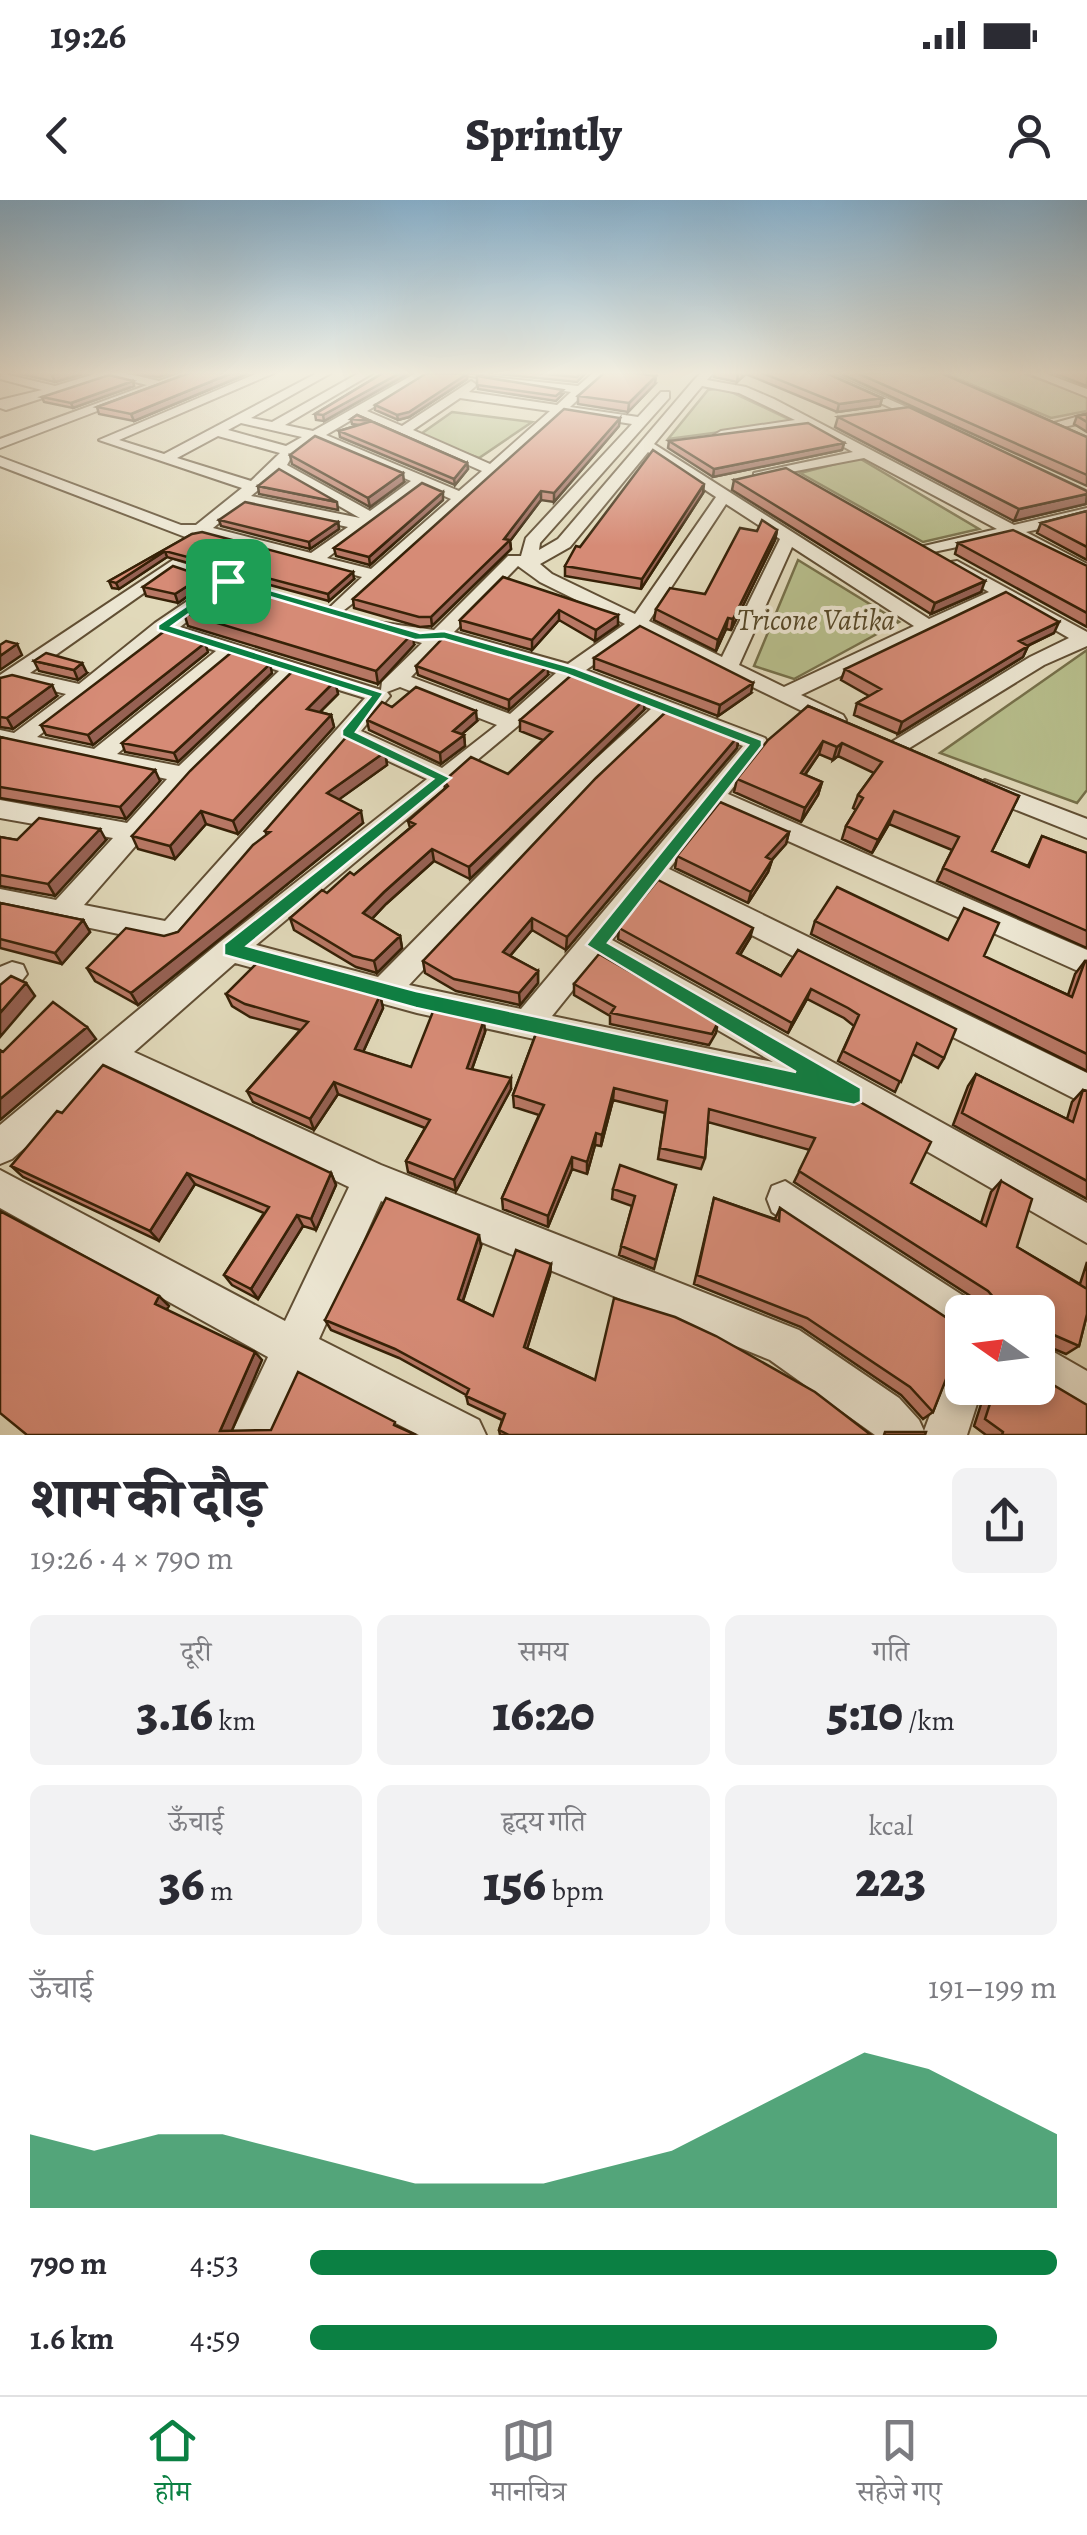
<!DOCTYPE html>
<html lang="hi">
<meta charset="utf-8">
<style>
body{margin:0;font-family:Alegreya,"Noto Serif Devanagari",serif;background:#f2f2f3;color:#2b2b33;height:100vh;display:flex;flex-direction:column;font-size:38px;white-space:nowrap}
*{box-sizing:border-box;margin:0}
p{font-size:32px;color:#7c7c81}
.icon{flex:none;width:55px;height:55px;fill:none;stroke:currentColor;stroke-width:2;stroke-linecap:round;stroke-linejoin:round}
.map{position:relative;height:1235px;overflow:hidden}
.details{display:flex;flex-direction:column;background:#fff;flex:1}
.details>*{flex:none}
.needle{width:65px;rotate:284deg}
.controls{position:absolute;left:945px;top:1095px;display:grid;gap:20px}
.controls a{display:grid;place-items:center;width:110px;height:110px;border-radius:15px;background:#fff;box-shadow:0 5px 15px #0003;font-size:50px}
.pin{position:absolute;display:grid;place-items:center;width:85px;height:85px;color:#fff;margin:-42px;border-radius:20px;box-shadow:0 5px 15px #0006}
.round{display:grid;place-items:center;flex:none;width:105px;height:105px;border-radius:15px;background:#f2f2f3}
.headline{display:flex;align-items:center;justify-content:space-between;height:170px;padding:0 30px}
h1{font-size:55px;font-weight:800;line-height:75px}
.figures{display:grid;grid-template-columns:repeat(3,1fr);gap:15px;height:170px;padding:10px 30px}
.figures div{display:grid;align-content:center;border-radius:15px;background:#f2f2f3;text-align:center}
.figures b{font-size:50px;font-weight:800}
.figures small{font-size:28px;font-weight:400}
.figures p{font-size:28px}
.chart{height:280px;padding:20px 30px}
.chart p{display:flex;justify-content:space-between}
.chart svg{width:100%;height:180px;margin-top:10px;fill:#0b8043;opacity:.7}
ul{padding:0 30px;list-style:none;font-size:32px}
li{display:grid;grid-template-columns:160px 120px 1fr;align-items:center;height:75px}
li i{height:25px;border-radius:12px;background:#0b8043}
.status{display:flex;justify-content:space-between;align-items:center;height:70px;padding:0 50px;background:#fff;direction:ltr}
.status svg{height:28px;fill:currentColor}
header{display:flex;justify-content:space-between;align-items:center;height:130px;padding:0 30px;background:#fff;font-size:45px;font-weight:800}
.menu{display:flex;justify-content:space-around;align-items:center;height:140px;border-top:2px solid #e1e1e2;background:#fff;font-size:28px;color:#7c7c81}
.menu a{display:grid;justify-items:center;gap:5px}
.menu .active{color:#0b8043}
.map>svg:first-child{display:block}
</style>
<div class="status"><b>19:26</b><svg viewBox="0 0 49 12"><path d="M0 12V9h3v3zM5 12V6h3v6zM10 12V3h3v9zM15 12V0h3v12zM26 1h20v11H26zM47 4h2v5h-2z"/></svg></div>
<header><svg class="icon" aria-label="back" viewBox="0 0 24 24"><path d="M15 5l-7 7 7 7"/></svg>Sprintly<svg class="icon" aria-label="person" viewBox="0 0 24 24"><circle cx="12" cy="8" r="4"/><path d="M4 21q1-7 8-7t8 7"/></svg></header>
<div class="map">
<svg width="1087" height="1235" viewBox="0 0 1087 1235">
<rect width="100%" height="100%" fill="#e1d9ba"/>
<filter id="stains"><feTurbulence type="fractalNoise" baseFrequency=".002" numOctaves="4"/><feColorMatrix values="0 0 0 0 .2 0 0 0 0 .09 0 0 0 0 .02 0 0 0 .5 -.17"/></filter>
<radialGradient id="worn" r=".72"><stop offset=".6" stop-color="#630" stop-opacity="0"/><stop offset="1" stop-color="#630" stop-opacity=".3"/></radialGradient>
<path fill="#b7be8c" stroke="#76704a" stroke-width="2.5" d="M944,173H1023L1087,197V211L1051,218Z
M723,188L795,222L668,239L708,190Z
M452,212L532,222L479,258L418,236Z
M859,258L979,329L923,342L800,273Z
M798,360L899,422L794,479L754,466Z
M1087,450V590L1077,603L940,553Z"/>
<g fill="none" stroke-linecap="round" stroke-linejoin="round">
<g stroke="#614f34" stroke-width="4">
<path id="minor" d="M1,173L55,186L98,173H125L159,181L181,173H197L0,248V239L147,185L110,176L6,210L0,208V200L42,190L0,179Z
M258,173H274L119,240L164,254L317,173H331L251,218L272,222L359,173H373L285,225L313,231L416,173H430L367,211L402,226L471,181L477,185L469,192L557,205L571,192L452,173L578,186L593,173H606L570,207L638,217L661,192H669V198L540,343L539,350L558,339L694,180L701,173H713L707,180L746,187L774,199L1014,325L1087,308V318L1026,332L1087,364V376L1009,336L924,354V346L997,329L864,258L754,279V273L853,252L806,226L716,238L714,235L721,231L795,220L739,193L702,186L654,244L929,419L989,392L951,370V362L957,361L1087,432V446L1044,465L898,555L890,553L887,548L890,543L1030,457L1069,438L1002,399L801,495L843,515L846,520L843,525L835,527L640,432L586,470L765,538L768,543L728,594L1087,750V775L717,609L669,669L1087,873V905L655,686L612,740L1087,1003V1043L855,910L417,813L235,763L134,852L381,965L799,1130L899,1198L919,1220L924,1231L947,1169L962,1163V1188H982L967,1235H875L770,1160L381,1001L319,1139L479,1220L486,1235H419L302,1175L275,1235H231L268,1157L0,1008V970L285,1121L349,987L110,873L12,959L0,964V925L220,742L427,579L350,543L181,742L171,745L0,709V689L56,700L113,638L0,618V600L127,623L167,579L0,544V530L14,533L66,494L17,482L0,490V475L173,360L268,390L259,395L231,387L180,427L381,490L382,482L422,443L377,430V422L434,430L508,356H521L526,338L632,224L563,213L383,380L335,417L326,411L362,377L204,335L188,338L0,266V257L181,325H196L242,288L99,240ZM460,198L550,211L490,264L413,230ZM358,216L482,271L459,291L326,235ZM241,223L302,237L286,246L228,230ZM218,236L280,253L251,281L177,258ZM316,240L411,281L370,311L287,265L293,254ZM648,252L716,297L635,414L552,374L540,364L570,347ZM280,272L360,318L251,296ZM422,286L451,299L371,369L327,358ZM242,304L348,327L311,353L213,328ZM726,304L780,339L722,457L649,421ZM792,347L914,426L784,487L739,465ZM518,366L540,382L625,424L568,464L454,432ZM175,371L214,383L155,423L79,484L30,473ZM169,435L216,451L94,549L37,537ZM445,441L556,473L510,514L411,477ZM234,456L279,471L179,566L117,554ZM297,477L365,498L165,721L84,705L192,581ZM574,479L651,509L577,576L378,777L256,745ZM400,487L497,525L442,568L361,531L390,496L387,492ZM668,516L743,546L521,809L409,785L593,588ZM597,760L773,862L552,816Z
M814,173H830L940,222L929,225Z
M1028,173H1044L1087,189V197Z
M1087,214V222L1054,229L1047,225Z
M985,580L1087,619V638L976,594L973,588Z
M12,762L23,765L27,774L11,794L0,798V767Z
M785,981L976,1104L980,1112H962V1138L948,1132L772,1012L767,999L772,986Z
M1038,1143L1087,1171V1217L1036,1188Z"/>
</g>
<use href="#minor" fill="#ece6d2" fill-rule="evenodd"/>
</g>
<path fill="#b87865" stroke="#362107" stroke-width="2.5" d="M17,173H86L55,182Z
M126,173H171L159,177Z
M189,173H249L134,221L99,214L97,207Z
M383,173H409L324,221L316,220L315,214Z
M488,173H586L577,182Z
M715,173H826L882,198L880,206L837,212L746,174L737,182L714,177Z
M839,173H941L1087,237V286Z
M1054,173H1087V186Z
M467,174V179L409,217L398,220L375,210V205Z
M477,176L563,194L556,201L478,189Z
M133,181L134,186L73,208L44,202L42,197Z
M655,184L628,212L578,204V196Z
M1087,214V232L1074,224L1077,216Z
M357,215L467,263L468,269L455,285L340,237L339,231L359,225L352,224L351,219Z
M838,217L1086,304L1014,321L835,227Z
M619,226L554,302L541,300L510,341L511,349L432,426L420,427L354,408L353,399Z
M669,241L844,243L842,250L713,277L668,248Z
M290,255L404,282L370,307L292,264Z
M734,280L981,392L931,414L732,290Z
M258,286L337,302L338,310L259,294Z
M703,293L641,389L565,376V366L580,347Z
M443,300L370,365L336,356L334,348Z
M1087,311V360L1037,333L1041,323Z
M219,320L338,322L339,329L310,349L221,326Z
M777,330L775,340L731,430L726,429L716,451L654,420L656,409L705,394L757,331Z
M192,334L354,379L329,401L167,357L119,389L112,388L109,381Z
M958,343L1087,366V427L955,354Z
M503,377L618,425L595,441L559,420L532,450L461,430L460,420Z
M205,384L178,403L146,396L143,387Z
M184,413L414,445L378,484L188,426Z
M1054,433L1028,446L1023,457L898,534L854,515L857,503L869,496L841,480L845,469Z
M208,452L93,545L46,535L41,525Z
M594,458L751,493L718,516L594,469Z
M34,461L87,473L78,480L39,471Z
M416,466L548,475L509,510L418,475Z
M272,473L178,562L125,552L122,543Z
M0,478L57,496L13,529L0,527Z
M335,481L338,494L320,512L331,515L334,527L238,634L206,624L175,659L138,649L132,636Z
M808,506L1019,596L992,651L1028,666L1042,636L1087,653V748L937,681L952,650L889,624L872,653L842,639L846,626L856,610L853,608L858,595L874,573L838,556L833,560L819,554L805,575L822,582L818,595L801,622L734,592L737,579Z
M392,507L477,521L462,534L464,535L465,546L441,564L369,530L367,520Z
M644,510L470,679L434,661L386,704L372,719L400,736L402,748L377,773L356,767L294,730L290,718L354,675L410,628L408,621L445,589L444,581L508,574L543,540L520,531V520Z
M739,535L737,548L566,750L532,730L510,756L538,771V783L520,805L456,791L425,773L423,761Z
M0,537L160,581L126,619L0,598Z
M385,552L387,565L339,599L363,623L138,805L95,781L87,768L178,732L267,635L265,631Z
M789,632L786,644L772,660L768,672L748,703L675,668L677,656Z
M0,637L17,640H106L55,696L0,686Z
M0,703L83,720L90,732L62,764L0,748Z
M815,721L947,740L1068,795L1075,774L1085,761H1087V871L811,734Z
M619,728L750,738L740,755L781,776L798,750L944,858L938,868L912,854L895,892L838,861L854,826L844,818L807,799L788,833L618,739Z
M574,784L718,822L716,833L709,845L610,824V816L574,795Z
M226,794L380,795L383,808L363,852L411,867L485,832L472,869L511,889L456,991L408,972L406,961L425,928L338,894L314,930L253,902L247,891L300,830L250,817L232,806Z
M537,831L860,902L911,983L981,1023L991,992L1001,981L1017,1047L1080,1084L1087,1062V1114L1079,1146L1066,1154L1047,1146L1045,1180L1087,1235H986L974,1226L986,1189L984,1188H1038V1112H988L978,1101L794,982L810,950L708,922L705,958L701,969L658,959L665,913L613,900L601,946L595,945L587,974L572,969L548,1027L503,1009L502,998L539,915L514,907L513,895Z
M976,874L1067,919L1072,902L1083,890L1087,891V999L953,925L968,886Z
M62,913L331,973L336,985L316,1030L303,1026L258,1099L232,1085L224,1075L264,1013L195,984L159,1041L23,977L11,966Z
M676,985L654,1069L619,1055L632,1006L612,999L613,989Z
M714,998L775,1019L780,1008L951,1165L933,1212L923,1219L901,1195L801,1127L694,1084Z
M481,1046L463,1101L493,1116L551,1064L550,1074L527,1148L595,1180L871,1235H500L499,1230L502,1220L468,1204L466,1195L399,1158L331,1130L325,1120Z"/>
<path fill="#966153" stroke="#362107" stroke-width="2.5" d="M61,173H86L55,182L52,175Z
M232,173H249L134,221L131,214Z
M400,173H409L324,221L323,215Z
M739,173H746L737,182L738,174Z
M467,174V179L409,217L398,220L397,215Z
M656,176L655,184L628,212L629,203Z
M133,181L134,186L73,208L71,203Z
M882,198L880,206L837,212L839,204Z
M620,218L619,226L554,302V293Z
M844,243L842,250L713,277L714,269Z
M467,263L468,269L455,285L454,279Z
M403,273L404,282L370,307L368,298Z
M704,284L703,293L641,389L642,379Z
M541,291V300L510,341L511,349L432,426L431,417L504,339Z
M443,292V300L370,365L369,357Z
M1087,294L1086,304L1014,321L1019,309Z
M338,322L339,329L310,349L309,342Z
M777,330L775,340L731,430L733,419Z
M165,351L167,357L119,389L116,383Z
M353,372L354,379L329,401L328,394Z
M203,376L205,384L178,403L175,394Z
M985,381L981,392L931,414L935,403Z
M559,410V420L532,450V440Z
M618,415V425L595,441L596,430Z
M728,418L726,429L716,451L718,440Z
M1059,422L1054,433L1014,452L1019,441Z
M413,433L414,445L378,484L376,471Z
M205,443L208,452L93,545L88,535Z
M17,444L22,455L0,470V456Z
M1028,446L1023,457L898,534L902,522Z
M82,463L87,473L78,480L74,470Z
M270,464L272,473L178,562L174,553Z
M548,466V475L509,510V500Z
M335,481L338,494L310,522L307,509Z
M753,483L751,493L718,516L720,505Z
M52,485L57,496L13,529L7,518Z
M645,499L644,510L470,679L469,667Z
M476,511L477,521L454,541L453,531Z
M331,515L334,527L238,634L233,621Z
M464,535L465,546L441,564L440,553Z
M739,535L737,548L566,750L567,737Z
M823,541L819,554L797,586L801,573Z
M842,543L838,556L833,560L837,547Z
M385,552L387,565L330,606L327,593Z
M155,570L160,581L126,619L120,607Z
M822,582L818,595L801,622L805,608Z
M201,611L206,624L175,659L170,646Z
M361,611L363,623L138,805L131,793Z
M894,611L889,624L872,653L878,640Z
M100,629L106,640L55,696L48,684Z
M789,632L786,644L763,669L766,657Z
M432,649L434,661L386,704L366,725L363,713L384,692Z
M772,660L768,672L748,703L751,692Z
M532,718V730L503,764V752Z
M83,720L90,732L62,764L55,753Z
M753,728L750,738L734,764L737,753Z
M400,736L402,748L377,773L374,761Z
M538,771V783L520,805L519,793Z
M26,783L35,796L0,837V813Z
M811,789L807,799L788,833L792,823Z
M380,795L383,808L359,861L355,849Z
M484,820L485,832L468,880L467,868Z
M87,827L96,839L0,920V899Z
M511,878V889L456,991L454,980Z
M334,882L338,894L314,930L310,919Z
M614,888L613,900L601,946L602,935Z
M596,933L595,945L587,974V962Z
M572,957V969L548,1027V1016Z
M187,973L195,984L159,1041L150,1031Z
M331,973L336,985L316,1030L311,1019Z
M297,1015L303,1026L258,1099L251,1089Z
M479,1035L481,1046L460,1109L458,1099Z
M551,1064L550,1074L525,1156L524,1147Z
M159,1096L169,1106L164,1114L155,1104Z
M255,1152L262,1160L230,1235L220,1231Z
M962,1156V1160L943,1168L954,1159Z"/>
<path fill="#d68b76" stroke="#362107" stroke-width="2.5" d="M189,173H232L131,214L97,207Z
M383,173H400L323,215L315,214Z
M427,173L467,174L409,212L397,215L375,205Z
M534,173H581L577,177Z
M604,173H636L656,176L629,203L578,196Z
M762,173H826L882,198L839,204Z
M857,173H941L1087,237V275Z
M109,175L133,181L71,203L42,197Z
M477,176L563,190L556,196L477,185Z
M909,207L1087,291V294L1019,309L838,217Z
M564,209L620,218L554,293L541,291L504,339L510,340L431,417H419L353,399Z
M1087,214V222L1077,216Z
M357,215L467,263L454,279L339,231L372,221L351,219Z
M808,223L844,243L714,269L669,241Z
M315,236L403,273L368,298L290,255Z
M653,250L704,284L642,379L565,366L576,346L580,347Z
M786,268L985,381L935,403L734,280Z
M279,269L337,302L258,286Z
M422,283L443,292L369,357L334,348Z
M245,302L338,322L309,342L219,320Z
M1087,311V347L1041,323Z
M762,320L777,330L733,419L728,418L718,440L656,409L670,388L705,394L740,328L757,331Z
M1013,330L1087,366V413L958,343Z
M202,332L353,372L328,394L165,351L116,383L109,381L192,334Z
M173,366L203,376L175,394L143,387Z
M503,377L618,415L596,430L559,410L532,440L460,420Z
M228,380L413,433L376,471L184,413Z
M1006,392L1059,422L1019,441L1028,446L902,522L857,503L881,489L845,469Z
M640,426L753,483L720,505L594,458Z
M166,430L205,443L88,535L41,525Z
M445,436L548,466L509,500L416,466Z
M6,441L17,444L0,456V445Z
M232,452L270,464L174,553L122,543Z
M46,453L82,463L74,470L34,461Z
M295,469L335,481L307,509L331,515L233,621L201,611L170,646L132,636L190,571Z
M575,472L645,499L469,667L432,649L384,692L363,713L400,736L374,761L353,756L290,718L322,690L327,693L350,672L354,675L415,624L408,621L448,586L444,581L471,557L508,574L552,532L520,520Z
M12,475L52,485L7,518L0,517V478Z
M416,487L476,511L453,531L464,535L440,553L367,520L382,502L392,507Z
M808,506L1019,596L992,651L1029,667L1042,636L1087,653V731L943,668L959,637L894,611L878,640L846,626L863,598L858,595L882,562L842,543L837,547L823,541L801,573L822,582L805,608L737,579L768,540Z
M670,508L739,535L567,737L532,718L503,752L538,771L519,793L454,779L423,761L596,578Z
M348,535L385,552L327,593L361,611L131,793L87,768L126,728L164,736L178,732L253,645L270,632L265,631Z
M0,537L155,570L120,607L0,587Z
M720,602L789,632L766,657L772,660L751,692L677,656Z
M39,618L100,629L48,684L0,675V637L17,640Z
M658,680L753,728L737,753L781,776L798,750L956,829L944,858L917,843L901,882L843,851L859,815L848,808L811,789L792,823L619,728Z
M837,687L948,740L964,708L999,723L984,756L1072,797L1085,761H1087V854L815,721Z
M0,703L83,720L55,753L0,739Z
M599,754L718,822L712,834L611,813L615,807L574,784Z
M258,762L380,795L355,849L411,867L434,809L484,820L467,868L511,878L454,980L406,961L430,920L334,882L310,919L247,891L308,822L245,804L226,794Z
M11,776L26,783L0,813V785Z
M53,802L87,827L0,899V850L3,852Z
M537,831L860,902L931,942L911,983L986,1026L1001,981L1032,999L1017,1047L1087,1089V1114L1079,1146L1047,1132L1045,1180L1087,1205V1235H1002L1003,1232L985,1219L995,1188H1038V1112H999L1001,1106L988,1091L799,971L815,938L709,909L705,958L660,948L667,901L614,888L602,935L596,933L587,962L572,957L548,1016L502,998L544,905L513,895Z
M103,865L331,973L311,1019L297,1015L251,1089L224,1075L269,1007L187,973L150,1031L11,966L57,911L62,913Z
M976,874L1073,922L1083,890L1087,891V981L962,913Z
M620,965L676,985L656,1060L621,1046L635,996L613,989Z
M386,998L479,1035L458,1099L493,1116L516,1050L551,1064L524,1147L595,1180L614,1098L675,1117L716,1136L815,1192L871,1235H509L499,1230L505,1214L466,1196L469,1189L395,1149L325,1120Z
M714,998L779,1021L780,1008L962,1128V1156L954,1159L933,1212L910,1187L807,1118L697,1075Z
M0,1011L159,1096L155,1104L255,1152L220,1231L271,1230L298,1172L395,1222L394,1225L416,1235H27L0,1213Z
M885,1232H926L925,1235H884Z"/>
<linearGradient id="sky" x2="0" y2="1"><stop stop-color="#88b6d6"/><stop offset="0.5" stop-color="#f2eee0"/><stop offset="1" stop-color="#f2eee0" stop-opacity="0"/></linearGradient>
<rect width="1087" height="346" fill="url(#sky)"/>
<path fill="#0b8043" stroke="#fff" stroke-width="2.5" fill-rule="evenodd" d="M228,378L420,433L444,431L575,468L762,540V546L608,743L861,888V902L854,905L416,808L224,755V744L433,579L342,536V530L370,497L158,430V425ZM229,385L415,440L444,439L566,474L748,545L586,745L796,872L416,791L247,746L451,578L356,532L384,493L172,426Z"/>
<g text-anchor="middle" stroke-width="8" stroke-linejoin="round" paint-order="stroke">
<g font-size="30" font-style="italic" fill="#564828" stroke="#ece6d2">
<text x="816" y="430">Tricone Vatika</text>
</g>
</g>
<rect width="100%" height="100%" filter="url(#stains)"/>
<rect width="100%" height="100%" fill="url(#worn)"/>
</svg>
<div class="controls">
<a><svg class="needle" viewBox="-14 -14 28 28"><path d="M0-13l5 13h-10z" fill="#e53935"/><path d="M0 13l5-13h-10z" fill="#7c7c81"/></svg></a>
</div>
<div class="pin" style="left:228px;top:381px;background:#1e9e55"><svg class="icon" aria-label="arrive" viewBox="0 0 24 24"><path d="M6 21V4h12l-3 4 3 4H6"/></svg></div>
</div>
<section class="details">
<div class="headline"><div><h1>शाम की दौड़</h1><p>19:26 · 4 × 790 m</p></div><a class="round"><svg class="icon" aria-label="share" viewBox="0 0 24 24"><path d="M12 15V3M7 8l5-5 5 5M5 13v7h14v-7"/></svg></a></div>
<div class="figures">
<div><p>दूरी</p><b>3.16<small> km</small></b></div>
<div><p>समय</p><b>16:20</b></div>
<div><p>गति</p><b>5:10<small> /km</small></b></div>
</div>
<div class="figures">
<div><p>ऊँचाई</p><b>36<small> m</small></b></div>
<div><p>हृदय गति</p><b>156<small> bpm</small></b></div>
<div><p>kcal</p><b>223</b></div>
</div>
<div class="chart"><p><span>ऊँचाई</span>191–199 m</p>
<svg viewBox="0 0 160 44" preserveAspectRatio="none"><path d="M0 44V26L10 30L20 26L30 26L40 30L50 34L60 38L70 38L80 38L90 34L100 30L110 22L120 14L130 6L140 10L150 18L160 26V44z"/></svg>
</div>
<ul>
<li><b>790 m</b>4:53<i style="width:100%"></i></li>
<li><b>1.6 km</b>4:59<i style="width:92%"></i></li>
</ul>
</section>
<nav class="menu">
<a class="active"><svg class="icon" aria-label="home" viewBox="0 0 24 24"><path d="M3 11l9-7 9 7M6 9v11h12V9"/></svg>होम</a>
<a><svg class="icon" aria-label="map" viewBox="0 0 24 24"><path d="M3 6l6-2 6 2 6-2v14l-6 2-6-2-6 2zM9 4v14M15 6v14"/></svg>मानचित्र</a>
<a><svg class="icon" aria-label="saved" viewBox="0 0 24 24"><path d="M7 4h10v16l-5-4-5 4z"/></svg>सहेजे गए</a>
</nav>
